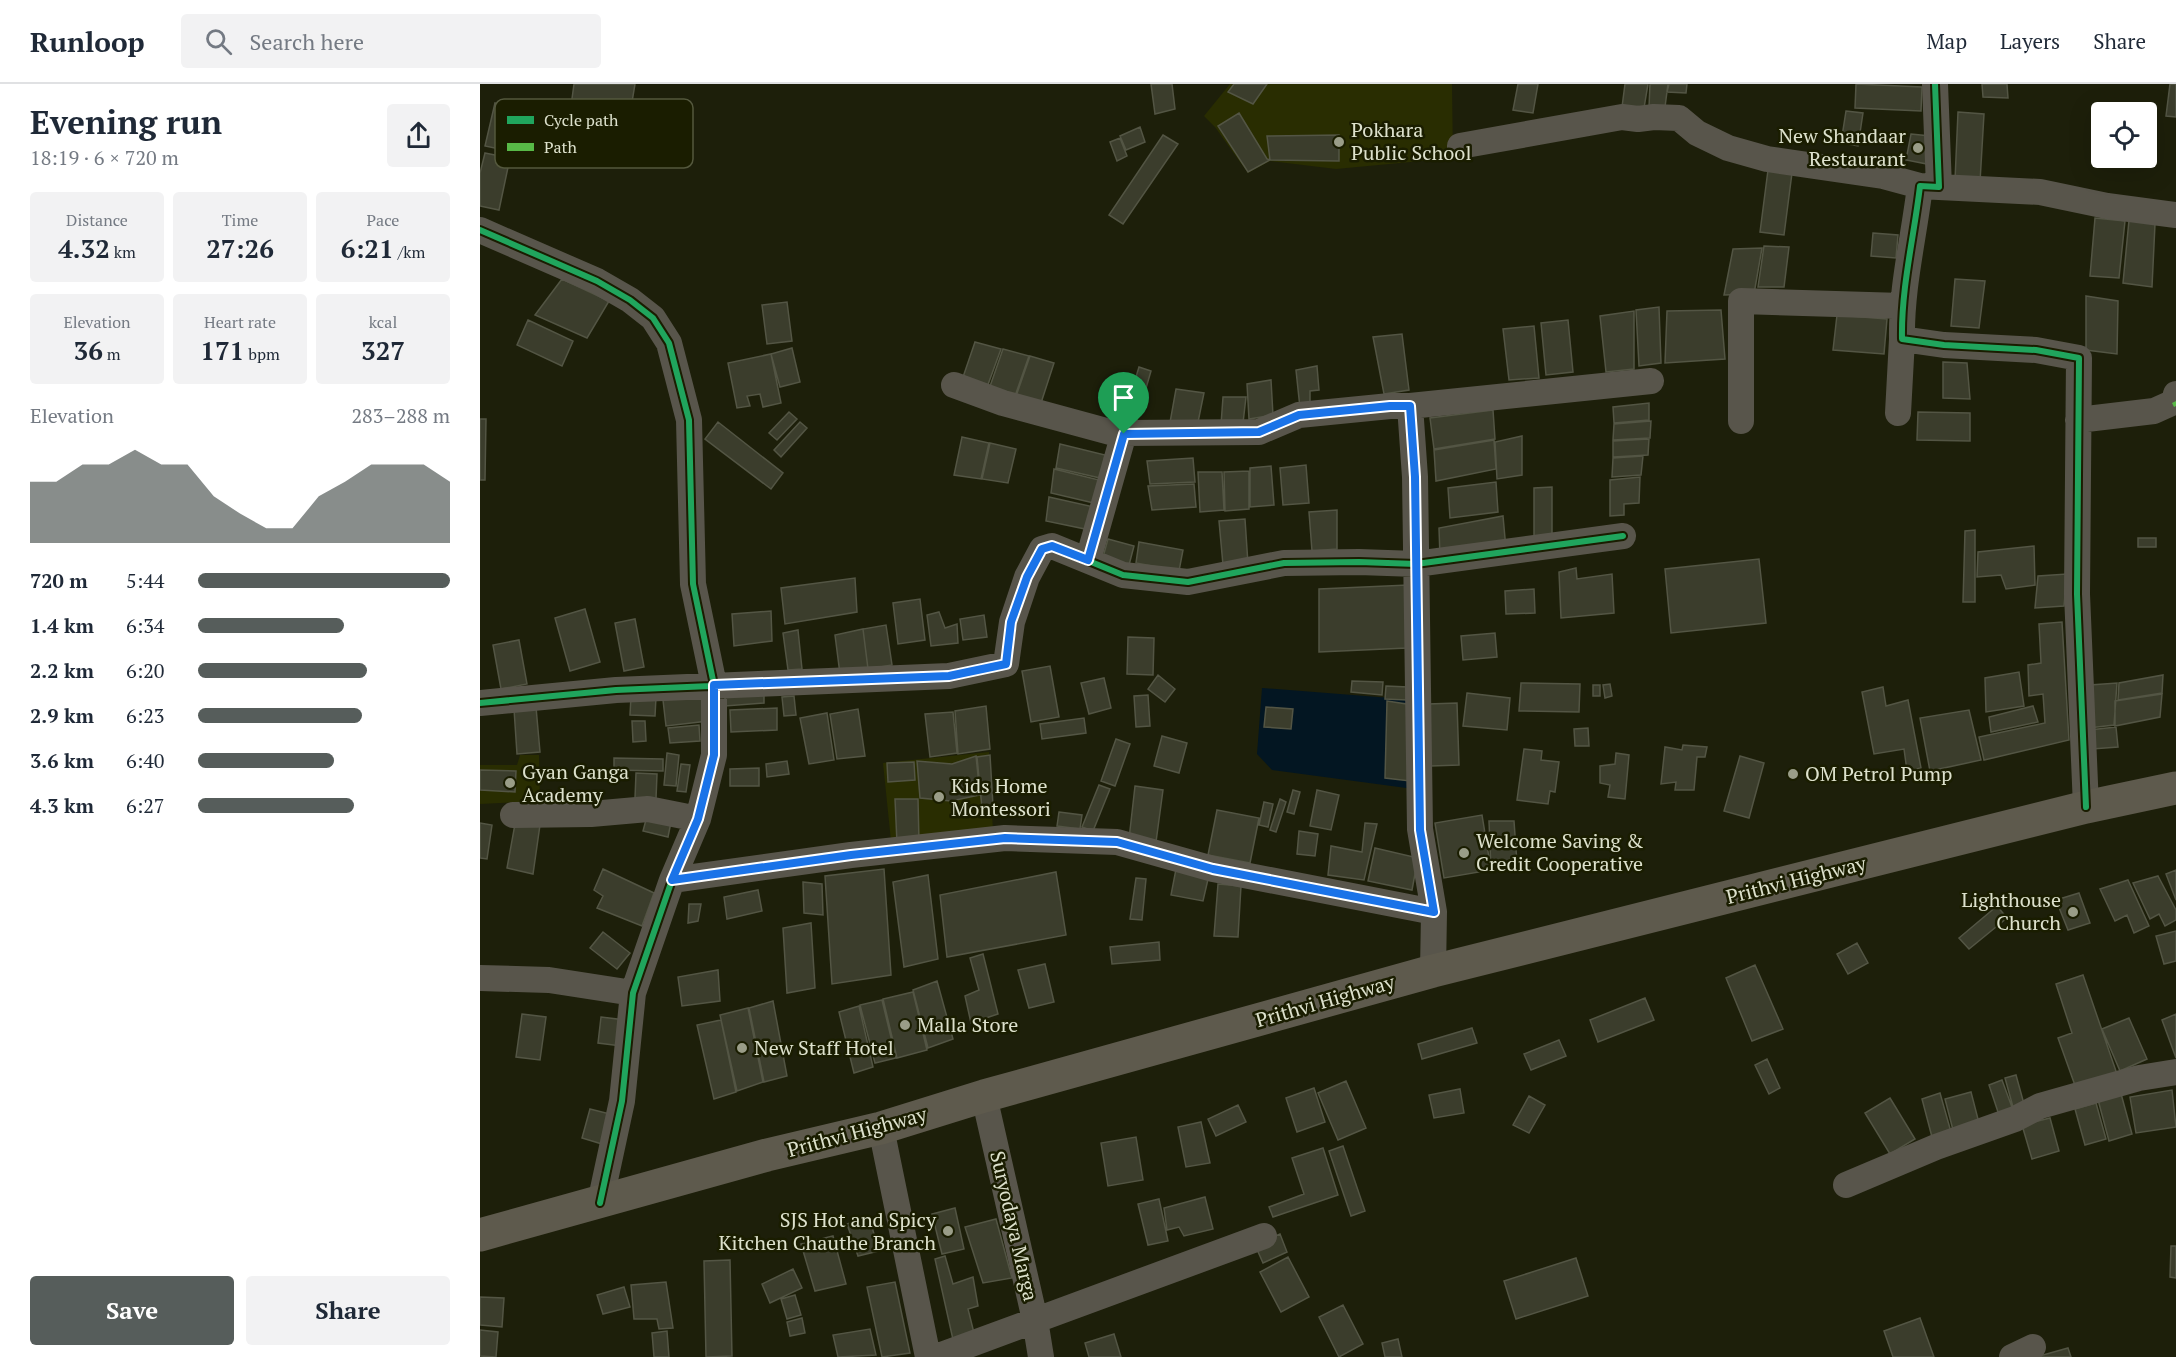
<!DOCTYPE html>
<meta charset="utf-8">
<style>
body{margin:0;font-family:"PT Serif",serif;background:#f2f2f3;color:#1f2937;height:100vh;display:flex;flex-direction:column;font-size:22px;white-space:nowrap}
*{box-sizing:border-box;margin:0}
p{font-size:20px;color:#747a83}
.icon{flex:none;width:33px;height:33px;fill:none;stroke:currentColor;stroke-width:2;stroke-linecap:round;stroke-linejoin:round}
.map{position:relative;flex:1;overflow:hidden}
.drawer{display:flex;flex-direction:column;background:#fff;width:480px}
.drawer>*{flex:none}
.buttons{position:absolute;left:1611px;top:18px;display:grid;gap:12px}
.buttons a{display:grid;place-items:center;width:66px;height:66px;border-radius:6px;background:#fff;box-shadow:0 6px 24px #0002;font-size:30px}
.pin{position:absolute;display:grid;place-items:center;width:51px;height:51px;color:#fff;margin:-62px -26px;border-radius:50% 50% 50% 0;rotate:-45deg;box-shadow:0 0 6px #0007}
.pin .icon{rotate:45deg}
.round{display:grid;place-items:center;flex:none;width:63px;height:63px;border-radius:6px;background:#f2f2f3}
.summary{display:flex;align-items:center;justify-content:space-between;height:102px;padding:0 30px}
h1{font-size:33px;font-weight:600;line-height:45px}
.stats{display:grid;grid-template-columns:repeat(3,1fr);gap:9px;height:102px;padding:6px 30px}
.stats div{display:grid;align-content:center;border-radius:6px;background:#f2f2f3;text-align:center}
.stats b{font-size:26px;font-weight:600}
.stats small{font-size:16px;font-weight:400}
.stats p{font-size:16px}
.chart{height:168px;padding:12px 30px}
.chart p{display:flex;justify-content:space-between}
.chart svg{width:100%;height:108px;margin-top:6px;fill:#565d5b;opacity:.7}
.primary-button{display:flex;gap:12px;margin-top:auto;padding:12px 30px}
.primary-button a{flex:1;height:69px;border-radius:6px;background:#565d5b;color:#fff;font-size:24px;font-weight:600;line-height:69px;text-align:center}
.primary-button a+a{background:#f2f2f3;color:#1f2937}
ul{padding:0 30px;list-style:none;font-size:20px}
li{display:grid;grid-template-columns:96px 72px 1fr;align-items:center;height:45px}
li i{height:15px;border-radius:8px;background:#565d5b}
header{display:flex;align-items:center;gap:36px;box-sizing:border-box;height:84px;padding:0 30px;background:#fff;border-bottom:2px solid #e0e1e3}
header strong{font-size:28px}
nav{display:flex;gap:33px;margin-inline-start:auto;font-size:21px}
.search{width:420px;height:54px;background:#f2f2f3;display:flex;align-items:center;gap:15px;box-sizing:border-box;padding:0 21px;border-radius:6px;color:#747a83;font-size:22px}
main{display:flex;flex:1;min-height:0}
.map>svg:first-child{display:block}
</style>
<header>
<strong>Runloop</strong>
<div class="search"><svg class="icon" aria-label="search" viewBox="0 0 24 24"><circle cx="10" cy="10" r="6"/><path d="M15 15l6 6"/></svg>Search here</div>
<nav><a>Map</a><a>Layers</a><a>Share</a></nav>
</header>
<main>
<section class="drawer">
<div class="summary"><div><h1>Evening run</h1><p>18:19 · 6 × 720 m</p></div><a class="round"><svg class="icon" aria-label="share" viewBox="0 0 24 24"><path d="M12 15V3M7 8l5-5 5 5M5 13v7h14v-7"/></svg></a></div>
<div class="stats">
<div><p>Distance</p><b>4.32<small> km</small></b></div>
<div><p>Time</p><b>27:26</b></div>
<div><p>Pace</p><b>6:21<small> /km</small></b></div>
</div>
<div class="stats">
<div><p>Elevation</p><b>36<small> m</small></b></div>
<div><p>Heart rate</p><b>171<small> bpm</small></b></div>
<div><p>kcal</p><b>327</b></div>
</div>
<div class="chart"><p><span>Elevation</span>283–288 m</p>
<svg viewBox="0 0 160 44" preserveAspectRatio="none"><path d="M0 44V19L10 19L20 12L30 12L40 6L50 12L60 12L70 25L80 32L90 38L100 38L110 25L120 19L130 12L140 12L150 12L160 19V44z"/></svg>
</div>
<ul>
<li><b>720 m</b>5:44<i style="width:100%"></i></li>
<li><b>1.4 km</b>6:34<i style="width:58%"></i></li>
<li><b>2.2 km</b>6:20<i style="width:67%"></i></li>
<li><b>2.9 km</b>6:23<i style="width:65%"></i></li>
<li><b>3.6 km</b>6:40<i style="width:54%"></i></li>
<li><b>4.3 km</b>6:27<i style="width:62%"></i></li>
</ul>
<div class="primary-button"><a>Save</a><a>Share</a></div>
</section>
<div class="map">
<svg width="1696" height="1273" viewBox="0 0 1696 1273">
<rect width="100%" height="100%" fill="#1d1f0a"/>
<path fill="#292d01" d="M750,0H972L973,74L856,85L790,77L768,89L735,43L724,32Z
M509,668L513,748L411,757L403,679Z
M40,671H59L60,717L0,720V681H37Z"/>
<path fill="#031622" d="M782,604L936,616L934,705L792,686L777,670Z"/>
<path fill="#3b3d2c" stroke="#535544" stroke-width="1.5" d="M94,0H155L150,30L91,22Z
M671,0H692L695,25L675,30Z
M754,0H787L773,20L748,8Z
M1038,0H1058L1053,29L1033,26Z
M1145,0H1168L1164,24L1142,23Z
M1170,0H1188L1185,23H1169Z
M1189,0H1207L1206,9L1187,8Z
M1376,0L1442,3L1441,27L1375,24Z
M1502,0H1527L1528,14L1503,13Z
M1690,0H1696V33L1686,32Z
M15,19L48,27L38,69L5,62Z
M1366,27L1383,29L1378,62L1361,59Z
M1478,28L1504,30L1500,98L1475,96Z
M759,29L787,75L790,76L768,88L738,42Z
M660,43L665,58L646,66L640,52Z
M1431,50L1450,52L1447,80L1426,76Z
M683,51L698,60L643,140L629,131Z
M859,51V77L790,76L787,52Z
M640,54L647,72L637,77L630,58Z
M5,69L30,74L19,126L0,122V89Z
M1288,86L1312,89L1304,151L1280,148Z
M1615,134L1645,137L1639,194L1610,192Z
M1649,136L1675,140L1672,203L1643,199Z
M1393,149L1418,151L1416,174L1391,172Z
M1284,162L1309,163L1304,203H1278Z
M1282,164L1274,210L1244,211L1253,165Z
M82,195L129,217L107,254L55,231Z
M1475,195L1505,197L1499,244L1471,242Z
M1606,212L1638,217L1637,270L1606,266Z
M307,218L312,257L287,260L282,221Z
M1179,223L1181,279L1159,282L1156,226Z
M1241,226L1245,275L1185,279L1187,227Z
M1154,227V285L1126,288L1120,232Z
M1357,231L1407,235L1404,270L1353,266Z
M48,236L93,257L82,282L37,261Z
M1088,236L1093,288L1066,291L1061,239Z
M1054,242L1059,294L1029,296L1023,245Z
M922,250L929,306L904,310L893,253Z
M495,258L521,265L506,306L481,299Z
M312,264L320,298L300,303L291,270Z
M523,265L549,272L534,315L508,308Z
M291,270L301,319L283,323L280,310L267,312L270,322L257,324L248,279Z
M550,272L574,279L560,322L535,315Z
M1463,278L1487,279L1490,315L1463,314Z
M837,282L839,306L830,307V323L820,324L816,286Z
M659,283L671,287L655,342L642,339Z
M791,296L793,331L769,335L767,300Z
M696,305L724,309L717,343L689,344Z
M743,313H766L763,339L741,341Z
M1169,319V336L1134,339L1133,323Z
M1013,326L1015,355L954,365L950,334Z
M309,328L317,335L297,356L289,349Z
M1438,328L1490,329V357L1437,356Z
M0,335H6L5,396H0Z
M1171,337L1170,354L1133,356L1134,340Z
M238,338L303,389L291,405L225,355Z
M320,338L327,344L301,373L294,366Z
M1042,352V391L1017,395L1015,358Z
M482,353L509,359L501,395L474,391Z
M1169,355L1168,371L1133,373V357Z
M1014,356L1016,385L956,397L954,366Z
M510,359L536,365L528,399L502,395Z
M580,360L625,371L620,394L576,384Z
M1163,372L1161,391L1132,393L1133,374Z
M713,374L715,398L670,400L667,377Z
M826,381L829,419L803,421L800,384Z
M791,382L794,421L770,423V384Z
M574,385L619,396L614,419L571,409Z
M769,387V425L745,427L744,388Z
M718,388H742L744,426L720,428Z
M1160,393L1159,419L1144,420V431L1130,432V396Z
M1016,398L1018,428L970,434L968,404Z
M714,400L716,423L672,426L668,402Z
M1072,403V453L1054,455V404Z
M569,413L614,423L610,446L566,437Z
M857,426V465L832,467L829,428Z
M1023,432L1026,465L960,473L959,444Z
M765,435L768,480L743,481L739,437Z
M1495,446V518H1483L1485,447Z
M1658,454H1676V463H1658Z
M628,455L654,462L649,481L623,473Z
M659,458L703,466L699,487L656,479Z
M1554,462L1555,501L1526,505L1521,491L1497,493L1498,468Z
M1279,475L1286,539L1191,549L1185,485Z
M1096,484L1097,495L1132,490L1134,529L1081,534L1079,488Z
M1587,490L1584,522L1555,524L1558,492Z
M375,494L377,528L305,540L301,504Z
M928,501L927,564L839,568V505Z
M1054,505L1055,529L1026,530L1025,507Z
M440,515L445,556L418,560L413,519Z
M105,525L120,578L90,587L75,534Z
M291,527L292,557L254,562L252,530Z
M459,528L465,544L477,540L478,559L451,562L447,531Z
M504,531L507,553L483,556L480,535Z
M155,535L164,583L144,587L135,539Z
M1582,538L1589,656L1504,676L1499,653L1565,639L1563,610L1549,612L1548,581L1561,579L1559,540Z
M406,541L412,581L388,585L383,545Z
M383,545L388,585L360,590L355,551Z
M318,546L322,585L308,586L303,549Z
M1015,549L1017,573L983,576L981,552Z
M648,553L674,554L673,591L647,590Z
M39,556L47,600L21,605L13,561Z
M570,582L579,633L551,638L542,587Z
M1539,588L1544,622L1506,628L1505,594Z
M678,591L695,605L685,618L668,605Z
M1683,591L1682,609L1638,616L1639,599Z
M624,594L631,624L609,630L601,599Z
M872,597L903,598L902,611L871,608Z
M1041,599L1100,600L1099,628L1039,627Z
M1637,599L1634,641L1609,644L1610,601Z
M1130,600L1132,612L1125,614L1123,601Z
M1113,601H1120V612H1113Z
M906,602L928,603L927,616L905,615Z
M284,603V619L245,622V605Z
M1403,603L1406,622L1428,616L1441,684L1427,687L1424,665L1394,670L1382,608Z
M987,609L1030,614L1027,646L983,642Z
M1682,610L1680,633L1635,642V617Z
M668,611L670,642L656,643L654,612Z
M151,612L176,613L175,632L150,631Z
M225,612L228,637L186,642L183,616Z
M314,612L316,631L304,632L302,613Z
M907,617L933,621L930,697L905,694Z
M977,619L979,681L951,682L948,620Z
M506,622L510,665L478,670L475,627Z
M1553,622L1558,638L1511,648L1509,633Z
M56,623L60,668L37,670L34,625Z
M786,623L813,625L811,645L784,643Z
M297,624V646L251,648L250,626Z
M378,625L385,672L357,675L350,630Z
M1489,626L1501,676L1450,687L1440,634Z
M473,628L477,669L450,673L445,630Z
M347,629L354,676L329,680L320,634Z
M604,634L606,649L562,655L560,640Z
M152,637H165L166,657L153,658Z
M219,641L220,657L190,659L188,644Z
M1636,643L1638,663L1612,665L1609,646Z
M1108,644L1109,662H1095L1094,645Z
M682,652L707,659L699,689L674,682Z
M636,655L650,660L635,702L621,697Z
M1203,661L1227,663L1225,673H1217L1214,706H1195L1196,698L1181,700L1185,663L1202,666Z
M1044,665L1062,667L1061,676L1079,678L1075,708L1070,707L1068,720L1037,716Z
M187,669L199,671L196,702L184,701Z
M1136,669L1149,671L1145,715L1128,713L1130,701L1120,699V682L1135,680Z
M510,671L513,722L502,724L497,673Z
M496,672L500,711L471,717L440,714L437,677L472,680Z
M1260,672L1284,679L1269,734L1244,727Z
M134,674L183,675V687L134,686Z
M307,677L309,690L287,693L286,680Z
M434,678L435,696L408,698L407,679Z
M201,680L210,681L206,708L197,707Z
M279,684V702H250V685Z
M0,686L36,687L35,708L0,706Z
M156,689L177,690L176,715L155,714Z
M619,701L630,705L613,747L602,743Z
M655,702L683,706L676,758L649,755Z
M813,706L820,708L814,730L807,728Z
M837,706L859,711L851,746L830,742Z
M415,715H438L439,757L417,759Z
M800,715L806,718L796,748L790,746Z
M784,718L793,720L788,743L779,741Z
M737,726L779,734L770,779L728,771Z
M579,728L602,731L600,745L577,742Z
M1002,731L1011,786L964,794L955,739Z
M167,732L191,738L188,753L163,747Z
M1009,737H1034L1037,779L1011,786Z
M0,739L12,741L7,775L0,774Z
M885,739L897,740L884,796L848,791L851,762L882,768Z
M35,740L60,741L53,790L27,784Z
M819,747L838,750L835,772L817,770Z
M895,764L938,774L932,806L888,797Z
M123,785L174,809L162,842L117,824L123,812L114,806Z
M404,785L411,891L352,900L345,792Z
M696,785L729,791L723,817L691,811Z
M1696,786V816L1686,790Z
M576,788L586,851L467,873L460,811Z
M448,791L458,875L424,883L413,798Z
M1678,792L1696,826V836L1685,842L1679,830L1670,835L1653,799Z
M656,794L666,795L662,836L650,835Z
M1648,796L1669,842L1654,849L1647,831L1635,837L1620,805Z
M323,798L342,800L343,831L324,829Z
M738,800L761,802L758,853L734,852Z
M278,806L282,827L247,835L244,813Z
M1599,809L1610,839L1588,846L1576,816Z
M209,820H221L218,837L208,839Z
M1517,822L1527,834L1489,865L1479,854Z
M331,839L335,904L307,909L303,844Z
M1696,847V877L1684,880L1676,852Z
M123,848L150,869L137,885L110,864Z
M679,858L680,876L632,880L630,863Z
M1377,859L1388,879L1368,890L1357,870Z
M503,870L518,930L491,939L485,912L499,906L490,874Z
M565,880L574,918L549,924L538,886Z
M1275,881L1303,945L1272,957L1246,894Z
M238,886L240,917L202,922L198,893Z
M1603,891L1638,993L1597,1007L1578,954L1592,949L1576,900Z
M457,897L473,955L448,964L433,906Z
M433,908L447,966L417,974L403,915Z
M1165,914L1174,936L1118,958L1110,936Z
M402,916L416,974L395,979L380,921Z
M293,917L307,992L284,998L269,924Z
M379,922L393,983L374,989L359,928Z
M268,924L283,998L257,1007L240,931Z
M42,930L66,933L60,976L36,973Z
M1696,930V974L1682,936Z
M121,933L145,936L141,962L118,959Z
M1649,934L1667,975L1640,987L1622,945Z
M241,936L256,1008L234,1015L217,941Z
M992,944L997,959L942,975L938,960Z
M1079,956L1086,972L1051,986L1044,970Z
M1287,975L1300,1004L1289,1010L1275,981Z
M1536,991L1544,1020L1533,1023L1525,994Z
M1522,996L1533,1026L1519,1031L1509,1001Z
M866,997L886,1044L858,1056L838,1009Z
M834,1004L845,1038L817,1048L806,1014Z
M980,1005L984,1029L954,1034L949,1011Z
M1640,1006L1652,1050L1629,1057L1617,1012Z
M1692,1006L1696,1043L1656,1049L1650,1013Z
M1491,1008L1499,1039L1473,1046L1465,1015Z
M1460,1009L1471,1048L1452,1053L1442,1015Z
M1049,1012L1065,1021L1049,1049L1033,1041Z
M1410,1014L1435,1055L1410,1070L1385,1029Z
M1616,1019L1626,1055L1605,1061L1595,1025Z
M758,1021L766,1038L736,1052L728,1035Z
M110,1025L130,1030L122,1060L102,1054Z
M1570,1034L1579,1067L1552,1075L1542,1041Z
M721,1038L730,1079L706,1083L698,1043Z
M656,1053L663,1096L628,1102L621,1059Z
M863,1062L885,1127L871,1132L849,1067Z
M843,1064L858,1111L793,1133L789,1123L824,1110L812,1074Z
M725,1113L733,1145L704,1152L699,1143L687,1146L684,1124Z
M679,1115L688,1157L668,1161L658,1120Z
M475,1124L484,1165L462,1170L452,1130Z
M389,1133L399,1167L378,1172L367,1140Z
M516,1135L532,1194L503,1199L485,1143Z
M800,1150L807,1168L783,1179L775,1161Z
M353,1152L366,1200L335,1207L321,1160Z
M1691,1162H1696V1194L1690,1193Z
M465,1172L473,1200L493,1193L498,1222L488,1225L495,1253L474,1260L455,1175Z
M808,1173L829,1213L801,1228L780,1188Z
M1096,1174L1108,1212L1036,1235L1024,1197Z
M250,1176L252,1272L226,1273L224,1177Z
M313,1185L322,1204L290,1219L282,1200Z
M186,1198L193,1244L179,1245L177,1235H154L151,1201Z
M415,1198L430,1269L402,1273L387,1203Z
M144,1203L150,1223L123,1230L117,1211Z
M315,1211L321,1231L307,1235L301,1215Z
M0,1213L24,1214L22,1243L0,1241Z
M863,1221L883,1260L859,1273L839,1233Z
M322,1234L325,1249L310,1252L307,1238Z
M1440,1234L1454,1273H1413L1404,1247Z
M390,1245L396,1271L358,1273L353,1251Z
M0,1246L18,1248L16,1273L0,1272Z
M187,1247L189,1273H174L172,1249Z
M634,1250L641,1273H609L605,1259Z
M918,1255L922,1273H905L902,1259Z
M1588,1264L1591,1273H1556Z"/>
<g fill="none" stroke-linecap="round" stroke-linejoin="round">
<path stroke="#58554b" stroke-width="26" d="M1455,0L1459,103L1440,102C1434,153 1421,204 1422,255L1464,261L1556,266L1599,274L1597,510L1606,723
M980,62L1142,33L1158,35L1174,33L1199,34L1217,49L1248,64L1287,75L1403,92L1440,102
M1459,103L1560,108L1627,122L1696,131
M0,146L117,197L150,216L173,234L189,259L209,336L213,500L234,601V671L218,735L192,796L153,909L142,1017L120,1119
M474,301L523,319L630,348L644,349L779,348L819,331L910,322H930L1171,297
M930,322L935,393L940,745L954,828L953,887
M1418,329L1422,255
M1598,336L1674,327L1694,318L1696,310
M1261,337V217L1422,222
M608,476L644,349
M0,619L136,606L469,592L526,580L532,538L547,493L562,465L572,462L643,491L708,498L804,479L879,478L936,480L1143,452
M33,731L111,730L168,725L218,735
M192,796L371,771L525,754L637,758L733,785L954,828
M0,894L69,896L153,909
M504,1012L555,1236L561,1273
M401,1044L448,1273
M1366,1101L1456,1063L1535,1035L1560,1022L1659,994L1696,988
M456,1273L784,1152
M1532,1273L1553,1263"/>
<path stroke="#5e5a4d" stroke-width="33" d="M0,1151L287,1071L401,1044L504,1012L953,887L1606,723L1696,704"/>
<path stroke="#58b947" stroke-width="4.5" stroke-dasharray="9 4.5" stroke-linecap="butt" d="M1694,318L1696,322"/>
<g stroke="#1a1d00" stroke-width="10">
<path id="cycleway" d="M1455,0L1459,103L1440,102C1434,153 1421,204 1422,255L1464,261L1556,266L1599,274L1597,510L1606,723
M0,146L117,197L150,216L173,234L189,259L209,336L213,500L234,601V671L218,735L192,796L153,909L142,1017L120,1119
M0,619L136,606L469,592L526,580L532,538L547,493L562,465L572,462L643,491L708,498L804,479L879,478L936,480L1143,452"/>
</g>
<use href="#cycleway" stroke="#20a55d" stroke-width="6"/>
</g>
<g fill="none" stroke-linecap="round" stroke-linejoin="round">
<g stroke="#fff" stroke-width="12">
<path id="route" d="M910,322H930L935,393L940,746L954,828L733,785L637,758L525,754L371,771L192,796L218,735L234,671V601L469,592L526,580L531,538L547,493L562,465L572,462L608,476L644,350L779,348L819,331Z"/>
</g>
<use href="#route" stroke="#1a73e8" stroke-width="8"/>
</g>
<g fill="#9a9d88" stroke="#1a1d00" stroke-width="2">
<circle cx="859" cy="58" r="6"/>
<circle cx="1438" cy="64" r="6"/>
<circle cx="1313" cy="690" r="6"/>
<circle cx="30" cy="699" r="6"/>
<circle cx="459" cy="713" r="6"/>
<circle cx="984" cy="769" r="6"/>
<circle cx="1593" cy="828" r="6"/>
<circle cx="425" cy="941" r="6"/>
<circle cx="262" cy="964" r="6"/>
<circle cx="468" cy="1147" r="6"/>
</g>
<g text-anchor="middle" stroke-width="5" stroke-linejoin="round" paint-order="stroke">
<g font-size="20" fill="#dde1cc" stroke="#1a1d00" text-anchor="start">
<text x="871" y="53">Pokhara<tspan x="871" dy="23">Public School</tspan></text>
<text x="1426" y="59" text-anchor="end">New Shandaar<tspan x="1426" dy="23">Restaurant</tspan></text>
<text x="42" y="695">Gyan Ganga<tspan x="42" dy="23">Academy</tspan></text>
<text x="1325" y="697">OM Petrol Pump</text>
<text x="471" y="709">Kids Home<tspan x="471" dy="23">Montessori</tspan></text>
<text x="996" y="764">Welcome Saving &amp;<tspan x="996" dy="23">Credit Cooperative</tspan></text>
<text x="1581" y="823" text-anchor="end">Lighthouse<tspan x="1581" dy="23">Church</tspan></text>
<text x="437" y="948">Malla Store</text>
<text x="274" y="971">New Staff Hotel</text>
<text x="456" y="1143" text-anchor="end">SJS Hot and Spicy<tspan x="456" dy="23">Kitchen Chauthe Branch</tspan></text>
</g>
<g font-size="20" fill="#dde1cc" stroke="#1a1d00">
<text transform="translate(1316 796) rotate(-14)" y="7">Prithvi Highway</text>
<text transform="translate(845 917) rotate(-16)" y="7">Prithvi Highway</text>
<text transform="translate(377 1048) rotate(-15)" y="7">Prithvi Highway</text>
<text transform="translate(534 1142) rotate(77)" y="7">Suryodaya Marga</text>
</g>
</g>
<rect x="15" y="15" width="198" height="69" rx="9" fill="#1a1d00" stroke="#54583d" stroke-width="1.5"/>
<rect x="27" y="32" width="27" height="8" fill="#20a55d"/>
<rect x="27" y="59" width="27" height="8" fill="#58b947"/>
<g font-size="16" fill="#dde1cc">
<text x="64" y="42">Cycle path</text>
<text x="64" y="69">Path</text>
</g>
</svg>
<div class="buttons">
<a><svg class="icon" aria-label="locate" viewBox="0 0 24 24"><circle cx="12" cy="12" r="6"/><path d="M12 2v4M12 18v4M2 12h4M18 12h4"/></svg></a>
</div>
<div class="pin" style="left:644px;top:350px;background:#1e9e55"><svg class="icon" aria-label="arrive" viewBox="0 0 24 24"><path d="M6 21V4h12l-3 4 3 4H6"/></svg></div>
</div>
</main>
